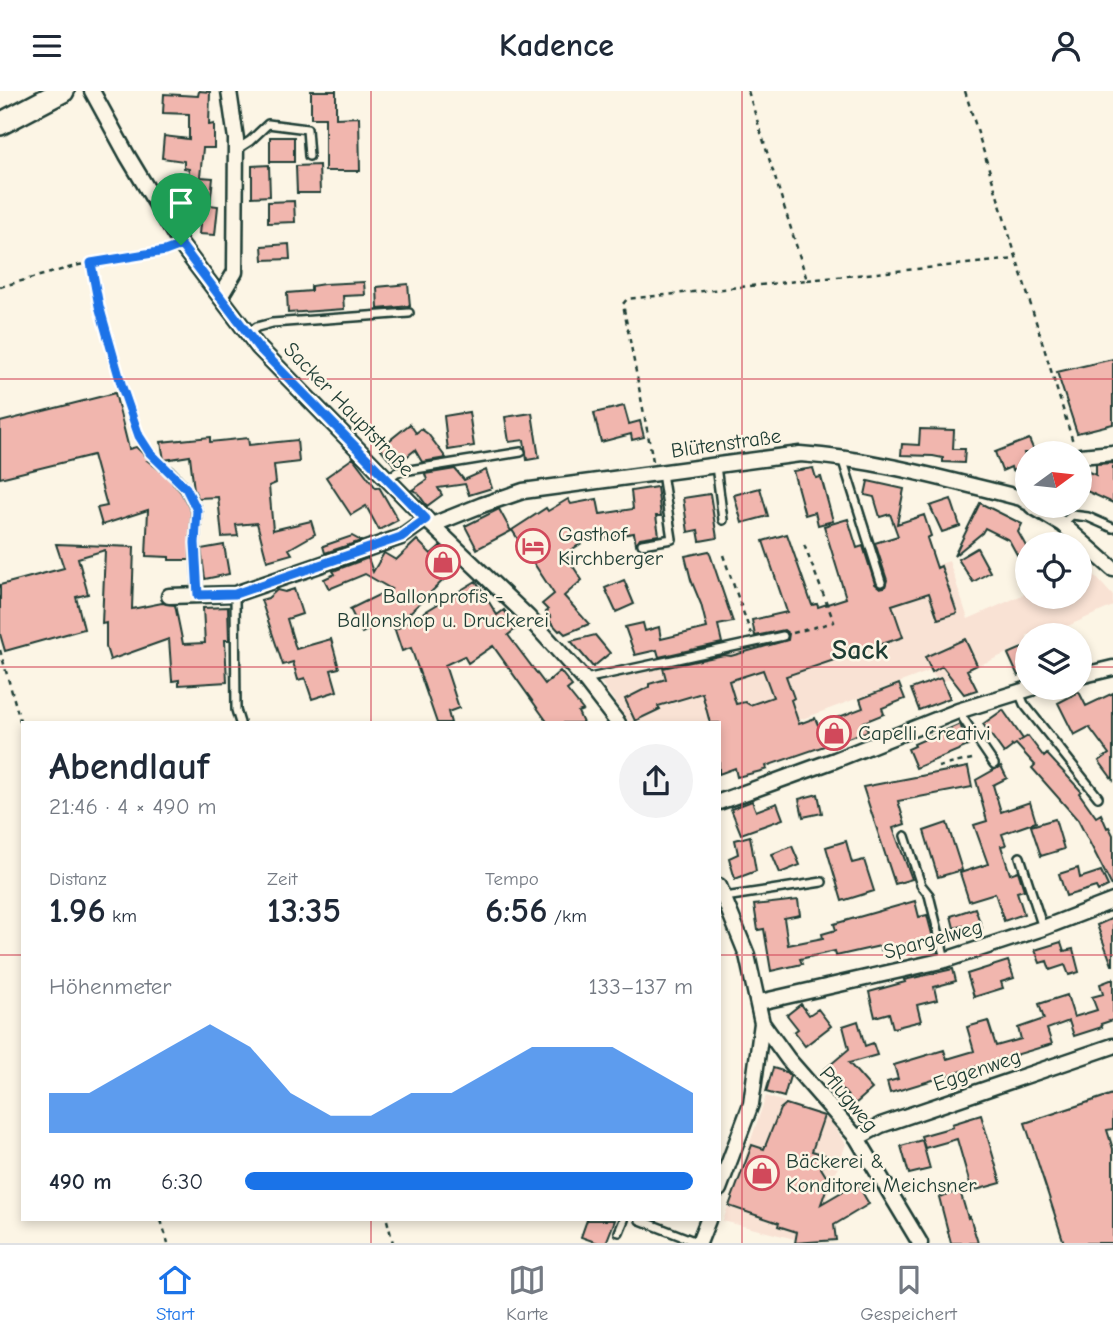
<!DOCTYPE html>
<html lang="de">
<meta charset="utf-8">
<style>
body{margin:0;font-family:"Comic Neue",sans-serif;background:#f2f2f3;color:#1f2937;height:100vh;display:flex;flex-direction:column;font-size:26px;white-space:nowrap}
*{box-sizing:border-box;margin:0}
p{font-size:23px;color:#747a83}
.icon{flex:none;width:38px;height:38px;fill:none;stroke:currentColor;stroke-width:2;stroke-linecap:round;stroke-linejoin:round}
.map{position:relative;flex:1;overflow:hidden}
.sheet{position:absolute;left:21px;top:630px;width:700px;height:500px;display:flex;flex-direction:column;background:#fff;border-radius:0px;box-shadow:0 4px 10px #0003}
.sheet>*{flex:none}
.needle{width:46px;rotate:75deg}
.tools{position:absolute;left:1015px;top:350px;display:grid;gap:14px}
.tools a{display:grid;place-items:center;width:77px;height:77px;border-radius:50%;background:#fff;box-shadow:0 4px 10px #0003;font-size:35px}
.pin{position:absolute;display:grid;place-items:center;width:60px;height:60px;color:#fff;margin:-72px -30px;border-radius:50% 50% 50% 0;rotate:-45deg;box-shadow:0 0 7px #0007}
.pin .icon{rotate:45deg}
.round{display:grid;place-items:center;flex:none;width:74px;height:74px;border-radius:37px;background:#f2f2f3}
.headline{display:flex;align-items:center;justify-content:space-between;height:119px;padding:0 28px}
h1{font-size:38px;font-weight:600;line-height:52px}
.figures{display:grid;grid-template-columns:repeat(3,1fr);gap:10px;height:119px;padding:7px 28px}
.figures div{display:grid;align-content:center}
.figures b{font-size:35px;font-weight:600}
.figures small{font-size:19px;font-weight:400}
.figures p{font-size:19px}
.chart{height:196px;padding:14px 28px}
.chart p{display:flex;justify-content:space-between}
.chart svg{width:100%;height:126px;margin-top:7px;fill:#1a73e8;opacity:.7}
ul{padding:0 28px;list-style:none;font-size:23px}
li{display:grid;grid-template-columns:112px 84px 1fr;align-items:center;height:52px}
li i{height:18px;border-radius:9px;background:#1a73e8}
header{display:flex;justify-content:space-between;align-items:center;height:91px;padding:0 28px;background:#fff;font-size:32px;font-weight:600}
.dock{display:flex;justify-content:space-around;align-items:center;height:98px;border-top:2px solid #e0e1e3;background:#fff;font-size:19px;color:#747a83}
.dock a{display:grid;justify-items:center;gap:4px}
.dock .on{color:#1a73e8}
.map>svg:first-child{display:block}
</style>
<header><svg class="icon" aria-label="menu" viewBox="0 0 24 24"><path d="M4 6h16M4 12h16M4 18h16"/></svg>Kadence<svg class="icon" aria-label="person" viewBox="0 0 24 24"><circle cx="12" cy="8" r="4"/><path d="M4 21q1-7 8-7t8 7"/></svg></header>
<div class="map">
<svg width="1113" height="1152" viewBox="0 0 1113 1152">
<rect width="100%" height="100%" fill="#fcf5e5"/>
<filter id="ink" filterUnits="userSpaceOnUse"><feTurbulence type="fractalNoise" baseFrequency=".0143" numOctaves="2"/><feDisplacementMap in="SourceGraphic" scale="14" xChannelSelector="R" yChannelSelector="G"/><feConvolveMatrix kernelMatrix="1 2 1 2 8 2 1 2 1" color-interpolation-filters="sRGB"/></filter>
<g filter="url(#ink)">
<path fill="#f9e2d4" d="M949,470L968,528L1027,502V506H1080V478L1086,475L1113,505V515L1047,544H1027V553L940,592L930,580L797,630L630,632L601,591L838,532L831,511Z
M766,1005L828,1026L846,1053L811,1152L723,1130Z"/>
<path fill="#f1b6ae" stroke="#1f3d34" stroke-width="2" fill-rule="evenodd" d="M199,0L210,1L209,34L214,33V57H203L200,86L213,87L210,114L186,111L189,78L184,77V70L162,67L164,45L189,48V23L163,22L164,3L198,5Z
M311,0H336V27L359,26L360,80H325V27H311Z
M270,46H294V71H270Z
M269,74L270,105L252,106V75Z
M319,74L320,102H297L296,75Z
M294,110L295,131L268,132V111Z
M202,113L218,115L215,144L199,143Z
M289,153L290,168L263,169L262,155Z
M364,191L365,204L343,205L344,218L288,222L287,202L311,200V195L324,193Z
M408,193L410,215L378,218L377,196Z
M1113,268V333L1077,342L1057,281Z
M115,302L129,358L136,356L151,370H148L165,383L181,401L191,420L190,469H169V466L146,465L148,419L102,434L97,417L107,415L93,364L0,387V331Z
M624,315L629,333L640,330L644,346L632,349L631,343L601,351L594,322Z
M469,321L474,355L448,359L444,325Z
M532,322L539,367L527,369L524,349L509,351L505,326Z
M410,333L416,342L421,338L428,343L446,367L422,371L415,359L395,375L380,357Z
M920,338L954,339L953,358H965L964,372L943,371V367L933,365L901,364L902,353L919,354Z
M210,346V351L248,347L249,354L297,349L299,371L274,374L276,392L269,395L273,439L311,430L315,443L289,458L292,463L267,470L257,432L236,434L238,445L222,446L218,406L198,407L194,399L190,365L164,369L161,351Z
M1029,348L1035,362H1024L1027,374L1012,380L1011,376L1002,380L995,361Z
M353,367L376,397L379,396L398,429L379,439L366,415L351,424L326,386Z
M1113,372V412L1082,398L1089,381L1096,384V373Z
M813,377L816,387L821,386L833,430L818,434L815,421L805,424L793,380Z
M455,378L464,389L486,379L492,397L469,404L465,393L438,397L442,404L427,415L417,401L412,399L427,389L425,383Z
M868,390L904,398L897,433L924,424L931,445L927,447L937,477L941,475L957,522L938,528L929,502L892,514L903,546L786,585L794,607L791,609L799,633L815,627L818,634L863,617L860,608L899,593L905,608L882,617L884,623L864,631L868,640L766,675L767,678L761,680L737,686L735,677L719,683V632H710L702,602L658,615L660,618L635,630L625,608L649,596V593L666,588L663,577L724,564L731,565L788,549L789,543L784,539L755,545L752,529L787,521L763,450L787,443L812,514L817,513L818,516L846,507L824,435L848,428L857,457L863,455L875,493L880,497L885,496L887,489L875,452L898,445L890,423L880,426L874,406L865,404ZM763,579L773,606L750,614L745,611L736,613L729,590Z
M657,396L661,425H656L659,444L640,447L636,453L634,442L585,450L565,463L582,489L564,505L589,533L565,543L561,539L559,540L548,528L551,526L546,521L548,519L542,513L554,503L512,439L546,417L548,420L568,408L571,413L597,408L600,423L633,418L631,400Z
M760,397L768,425L742,432L734,404Z
M710,403L717,447L700,450L698,439L688,441L683,407Z
M951,408L960,435L942,441L930,415Z
M980,412L1022,433L1018,441L1027,457V482L1009,449L985,437L982,442L954,465Z
M499,418L511,440L477,458L465,435Z
M352,445L361,450L325,462L323,455Z
M417,449L431,463L440,455L459,474L394,537L391,528L362,542L350,518L391,498L365,483L329,498L324,488L335,483L333,480L368,467L373,481L384,462L396,469Z
M56,453L134,456L132,518L162,512L175,514L183,553L205,552L203,517L228,516L229,549H225L227,591L179,594V589L172,590L169,548L110,569L106,556V532L102,533L105,459L78,467L88,503L76,506L84,538L5,560L0,543V494L64,477Z
M224,454L229,483L205,488L201,458Z
M977,457L990,481L973,491L958,468Z
M709,460L733,531L718,534L722,552L659,566L657,559L635,564L625,536L643,532L645,540L659,536L661,548L707,537L701,513L691,489L685,465Z
M624,489L634,513L616,521L605,497Z
M476,490L497,524L504,519L517,537L508,544L545,593L560,580L572,595L567,599L583,619L578,621L583,632H548L493,555L468,572L464,565L445,574L459,617L448,621L451,632H437L411,557L402,560L395,539Z
M294,498L302,523L287,528L296,558L331,548L339,577L331,579L337,600L312,608L305,587L298,589L293,571L283,574L261,509L268,507L277,499L285,501Z
M595,544L610,562L593,576L571,550Z
M965,548L977,574L967,579L977,599L964,603L942,575L932,581L925,566Z
M1027,555V581L1018,585L1008,563Z
M941,587L950,607L919,619L911,598Z
M1079,601L1086,615L1113,602V689L1099,670L1109,663L1089,636L1074,644L1058,612Z
M1003,619L1023,648L1018,651L1028,645L1044,666L1047,663L1081,700L1079,702L1096,726L1101,723L1107,737L1109,736L1113,744V797L1078,729L1032,677L1035,674L1016,653L1013,655L1011,653L1012,656L1004,662L983,633Z
M960,633L968,655L916,677L908,658L915,655L914,653Z
M1001,675L1007,687L993,694L1001,721L1030,711L1036,731L1002,743L1006,754L1001,755L1010,783L1018,780L1024,799L1017,801L1024,823L1004,830L995,802L969,810L960,782L988,773L974,734L987,730L976,689Z
M968,676L972,696L898,710L905,733L893,737L912,788L895,793L863,696Z
M818,703L822,722L803,726L799,708Z
M752,710L756,720L777,712L783,728L741,743L731,718Z
M1055,728L1064,758L1041,765L1031,735Z
M947,732L962,779L938,786L924,740Z
M750,745L756,780L735,788L729,767L738,763L735,749Z
M846,750L852,772L864,769L874,800L842,810L826,756Z
M792,755L800,774L780,782L772,763Z
M1078,777L1080,787L1101,780L1108,795L1098,800L1096,796L1066,805L1059,783Z
M798,809L800,824L784,827L788,854L823,847L822,843L836,839L834,833L915,810L919,826L927,824L933,847L881,859L880,855L836,865L835,860L800,868L802,873L771,880L764,838L758,839L754,814Z
M975,817L982,837L965,843L963,835L954,837L951,825Z
M1113,827V874H1112L1097,834Z
M1061,851L1064,860L1073,858L1079,881L1069,884L1065,874L1050,879L1047,870L1040,872L1035,859Z
M1008,870L1014,887L1001,891L1003,897L974,906L967,883Z
M953,878L956,890L934,896L937,909L917,914L921,930L893,937L889,922L875,926L869,901L905,891L904,889Z
M1113,888V929L1101,933L1102,936L1074,945L1069,930L1047,938L1052,953L890,1002L887,991L898,988L894,974L944,959L947,968L974,960L967,936L988,930L996,955L1021,948L1018,937L1044,928L1039,913L1067,904L1074,926L1097,919L1092,906L1103,903L1100,893Z
M801,913L809,924L818,918L831,935L805,955L794,941L798,938L787,924Z
M858,930L865,955L873,952L877,964L849,972L872,998L855,1013L824,979L849,958L843,935Z
M773,977L786,981L790,985L784,1006L766,1001Z
M1113,1003V1038L1107,1039L1113,1058V1152H1064L1025,1032Z
M786,1013L824,1025L812,1060L825,1064L821,1077L829,1090L821,1113L857,1092L869,1113L834,1134L836,1149L795,1152L797,1141L778,1135L779,1132L729,1115L752,1054L764,1058L780,1018Z
M981,1024L1001,1092L972,1100L957,1048L925,1057L921,1045L953,1036L952,1033Z
M922,1049L930,1078L909,1083L901,1055Z
M960,1100L968,1127L970,1126L978,1152H951L939,1106Z
M587,1129H615L606,1152H598L581,1146Z"/>
<g fill="none" stroke-linecap="round" stroke-linejoin="round">
<g stroke="#1f3d34" stroke-width="12">
<path id="lane" d="M236,59L250,50L268,33L307,38L309,65
M248,242L257,236L272,232L409,222
M842,367L881,491
M716,375L723,429
M170,380L186,397L197,419L195,452L198,504
M388,388L397,381L521,361
M1062,433L1072,424L1088,426L1113,437
M642,453L672,448L662,382
M235,503L236,619L240,632
M585,588L783,545
M1019,601L1024,613L1098,706
M958,620L994,673
M905,745L921,794L929,804L945,868
M1020,766L1043,837
M725,806L822,791
M640,1129L699,1152
M619,1141L624,1129"/>
</g>
<g stroke="#1f3d34" stroke-width="19">
<path id="street" d="M92,0L127,64L181,154L258,256L432,434L528,526L584,588L618,632
M220,206L235,181L236,48L229,0
M1080,365L1113,362
M1032,415L1062,433L1113,478
M432,434L482,414L523,400L800,363C875,368 948,389 1021,407L1027,411
M169,505L235,503L401,446L426,428
M1080,585L1113,577
M719,711L835,669L958,620L1032,597
M719,795L747,864L762,932L751,1013L719,1098
M760,911L945,869L1043,837L1113,810
M762,932L788,968L857,1047L920,1152
M857,1047L881,1034L1113,955
M699,1152L708,1129"/>
</g>
<g stroke="#1f3d34" stroke-width="26">
<path id="secondary" d="M0,33L63,0"/>
</g>
<path stroke="#1f3d34" stroke-width="2.5" stroke-dasharray="5 5" stroke-linecap="butt" d="M965,0L1073,351
M91,172C100,225 116,296 139,344C144,356 153,365 163,373
M807,189L1016,168
M0,196L79,174L168,159
M653,370L623,213L627,208L807,189L748,0
M723,464L751,543
M793,542L834,531L803,451
M0,559L23,640
M938,676L976,667
M161,1129L168,1152
M387,1129L393,1152"/>
<use href="#lane" stroke="#fcf5e5" stroke-width="7"/>
<use href="#street" stroke="#fcf5e5" stroke-width="14"/>
<use href="#secondary" stroke="#fcf5e5" stroke-width="21"/>
</g>
</g>
<g fill="none" stroke-linecap="round" stroke-linejoin="round" filter="url(#ink)">
<g stroke="#fff" stroke-width="14">
<path id="route" d="M181,154L258,256L426,428L401,446L235,503L198,504L195,452L197,419L186,397L150,362L139,345L122,296L99,215L91,172L165,160Z"/>
</g>
<use href="#route" stroke="#1a73e8" stroke-width="9"/>
</g>
<path fill="none" stroke="#d1495b" stroke-width="2" stroke-opacity="0.55" d="M371,0V632M742,0V1152M0,288H1113M0,576H1027M1080,576H1113M0,864H23M719,864H1113M371,1129V1152"/>
<defs>
<g id="hotel-ring" transform="scale(1.75)"><circle r="9.5" fill="#fcf5e5" stroke="#d1495b" stroke-width="1.5"/><path d="M-6-4.5h1.5V1H6V5H4.5V3h-9V5H-6ZM-4 0a1.8 1.8 0 1 1 3.6 0ZM.5 0V-2.5h3Q6-2.5 6 0Z" fill="#d1495b"/></g>
<g id="shop-ring" transform="scale(1.75)"><circle r="9.5" fill="#fcf5e5" stroke="#d1495b" stroke-width="1.5"/><path d="M-5-2.5h2.3a2.7 3.5 0 0 1 5.4 0H5L5.5 6h-11ZM-1.5-2.5h3a1.5 2.3 0 0 0-3 0Z" fill="#d1495b"/></g>
</defs>
<g fill-rule="evenodd">
<use href="#hotel-ring" x="533" y="455"/>
<use href="#shop-ring" x="443" y="471"/>
<use href="#shop-ring" x="834" y="642"/>
<use href="#shop-ring" x="762" y="1082"/>
</g>
<g text-anchor="middle" stroke-width="5" stroke-linejoin="round" paint-order="stroke">
<g font-size="21" fill="#1f3d34" stroke="#fcf5e5">
<text transform="translate(349 318) rotate(46)" y="7">Sacker Hauptstraße</text>
<text transform="translate(726 352) rotate(-8)" y="7">Blütenstraße</text>
<text transform="translate(933 848) rotate(-15)" y="7">Spargelweg</text>
<text transform="translate(977 979) rotate(-19)" y="7">Eggenweg</text>
<text transform="translate(849 1008) rotate(50)" y="7">Pflugweg</text>
</g>
<g font-size="21" fill="#1f3d34" stroke="#fcf5e5" text-anchor="start">
<text x="558" y="450">Gasthof<tspan x="558" dy="24">Kirchberger</tspan></text>
<text x="443" y="512" text-anchor="middle">Ballonprofis -<tspan x="443" dy="24">Ballonshop u. Druckerei</tspan></text>
<text x="858" y="649">Capelli Creativi</text>
<text x="786" y="1077">Bäckerei &amp;<tspan x="786" dy="24">Konditorei Meichsner</tspan></text>
</g>
<g font-size="28" font-weight="bold" fill="#1f3d34" stroke="#fcf5e5">
<text x="860" y="568">Sack</text>
</g>
</g>
</svg>
<div class="tools">
<a><svg class="needle" viewBox="-14 -14 28 28"><path d="M0-13l5 13h-10z" fill="#e53935"/><path d="M0 13l5-13h-10z" fill="#747a83"/></svg></a>
<a><svg class="icon" aria-label="locate" viewBox="0 0 24 24"><circle cx="12" cy="12" r="6"/><path d="M12 2v4M12 18v4M2 12h4M18 12h4"/></svg></a>
<a><svg class="icon" aria-label="layers" viewBox="0 0 24 24"><path d="M12 4l9 5-9 5-9-5zM3 14l9 5 9-5"/></svg></a>
</div>
<div class="pin" style="left:181px;top:154px;background:#1e9e55"><svg class="icon" aria-label="arrive" viewBox="0 0 24 24"><path d="M6 21V4h12l-3 4 3 4H6"/></svg></div>
<section class="sheet">
<div class="headline"><div><h1>Abendlauf</h1><p>21:46 · 4 × 490 m</p></div><a class="round"><svg class="icon" aria-label="share" viewBox="0 0 24 24"><path d="M12 15V3M7 8l5-5 5 5M5 13v7h14v-7"/></svg></a></div>
<div class="figures">
<div><p>Distanz</p><b>1.96<small> km</small></b></div>
<div><p>Zeit</p><b>13:35</b></div>
<div><p>Tempo</p><b>6:56<small> /km</small></b></div>
</div>
<div class="chart"><p><span>Höhenmeter</span>133–137 m</p>
<svg viewBox="0 0 160 44" preserveAspectRatio="none"><path d="M0 44V30L10 30L20 22L30 14L40 6L50 14L60 30L70 38L80 38L90 30L100 30L110 22L120 14L130 14L140 14L150 22L160 30V44z"/></svg>
</div>
<ul>
<li><b>490 m</b>6:30<i style="width:100%"></i></li>
</ul>
</section>
</div>
<nav class="dock">
<a class="on"><svg class="icon" aria-label="home" viewBox="0 0 24 24"><path d="M3 11l9-7 9 7M6 9v11h12V9"/></svg>Start</a>
<a><svg class="icon" aria-label="map" viewBox="0 0 24 24"><path d="M3 6l6-2 6 2 6-2v14l-6 2-6-2-6 2zM9 4v14M15 6v14"/></svg>Karte</a>
<a><svg class="icon" aria-label="saved" viewBox="0 0 24 24"><path d="M7 4h10v16l-5-4-5 4z"/></svg>Gespeichert</a>
</nav>
